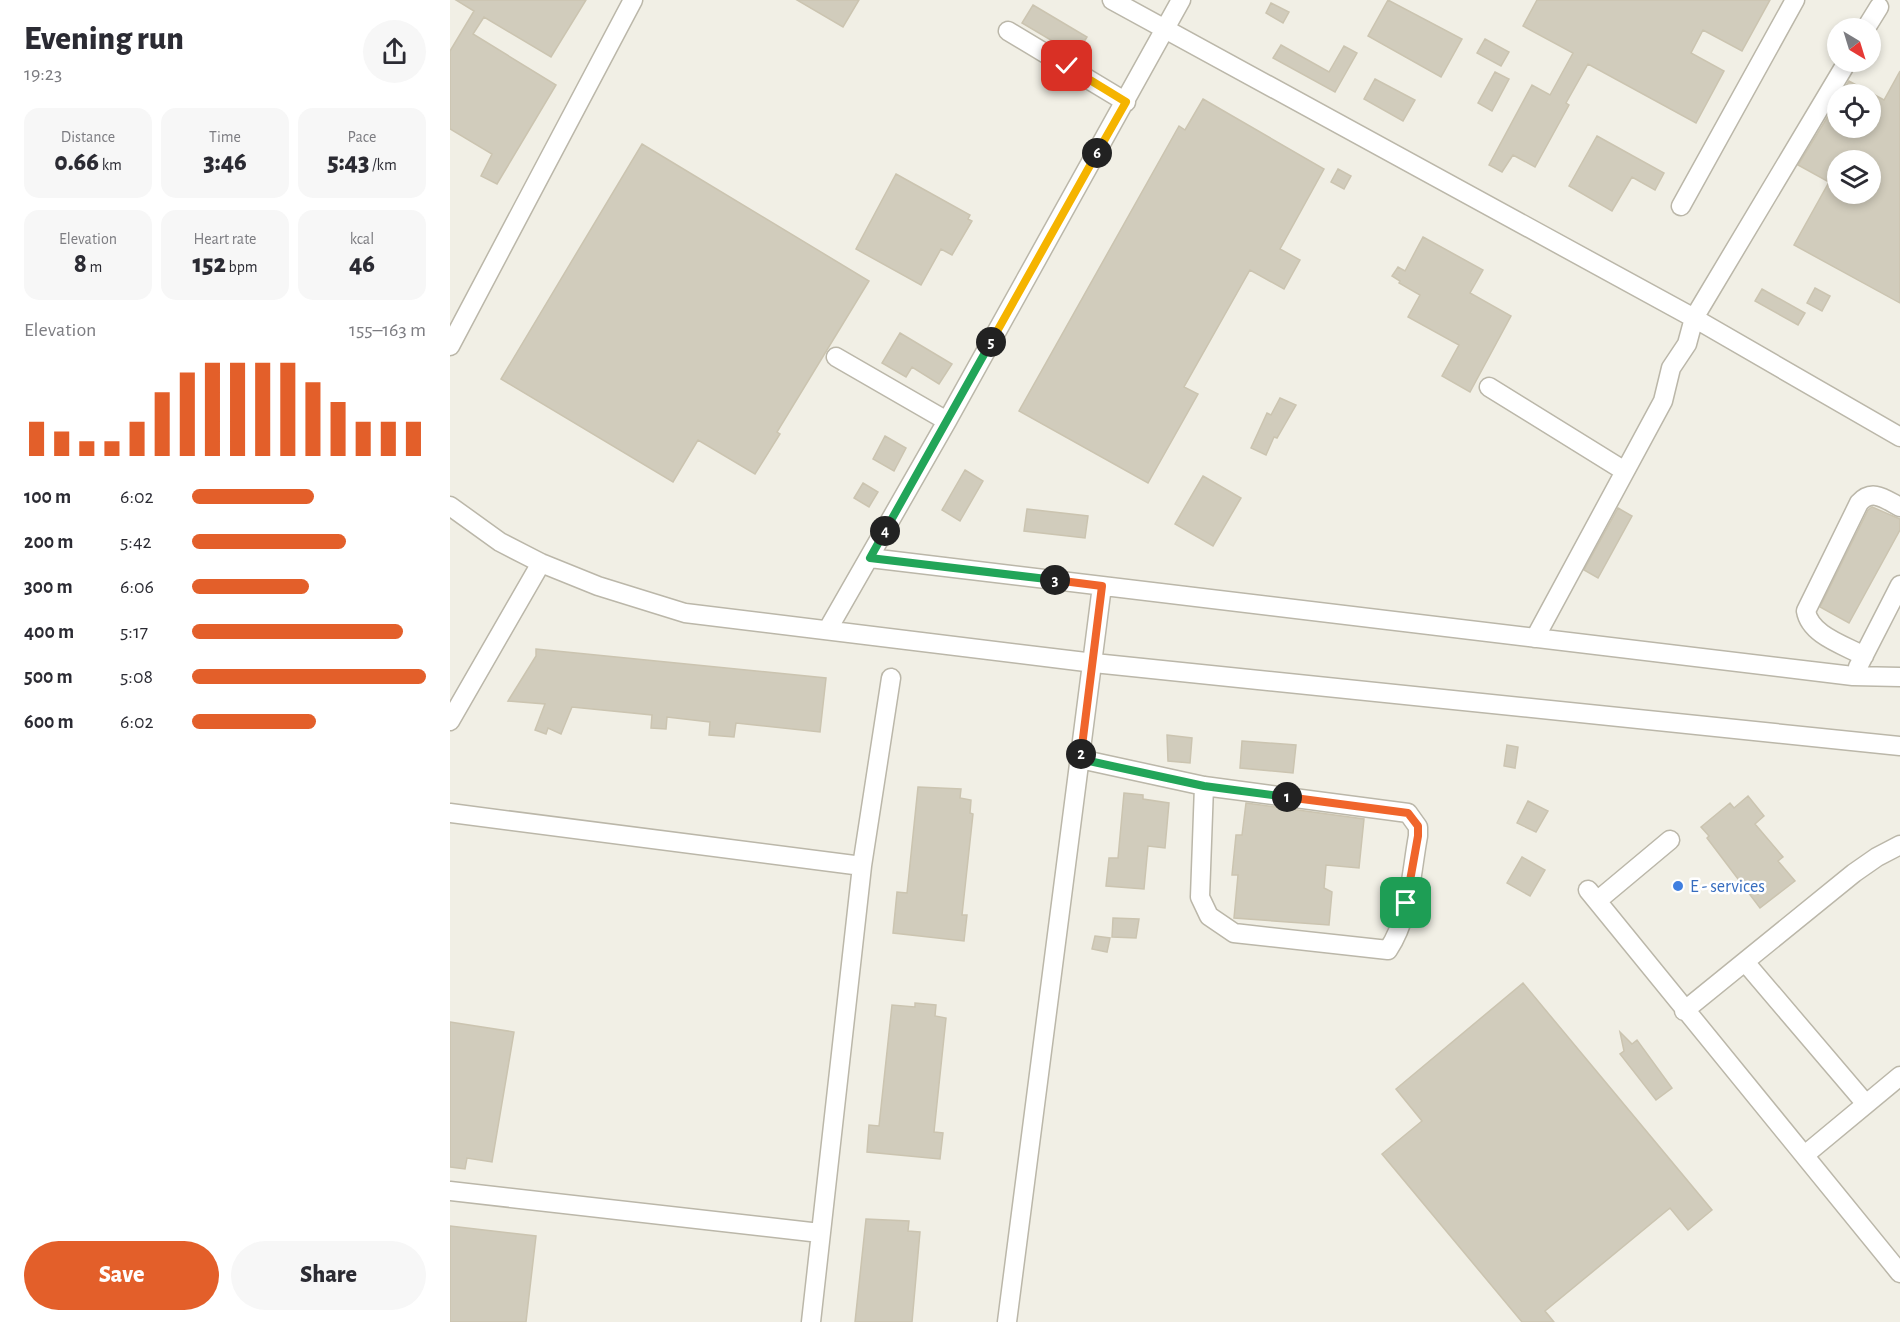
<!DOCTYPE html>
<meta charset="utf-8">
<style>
body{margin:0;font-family:"Alegreya Sans",sans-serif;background:#f7f7f7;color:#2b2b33;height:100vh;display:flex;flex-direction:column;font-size:22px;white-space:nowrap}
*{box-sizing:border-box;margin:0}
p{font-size:20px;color:#7c7c81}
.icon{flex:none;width:33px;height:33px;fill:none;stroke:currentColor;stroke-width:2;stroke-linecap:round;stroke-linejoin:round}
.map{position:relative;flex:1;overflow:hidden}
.side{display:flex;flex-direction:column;background:#fff;width:450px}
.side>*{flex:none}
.needle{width:39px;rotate:142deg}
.buttons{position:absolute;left:1377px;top:18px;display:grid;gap:12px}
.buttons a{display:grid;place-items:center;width:54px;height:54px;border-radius:50%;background:#fff;box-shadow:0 3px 9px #0003;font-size:30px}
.pin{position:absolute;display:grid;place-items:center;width:51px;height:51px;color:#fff;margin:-26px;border-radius:12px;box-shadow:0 3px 9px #0006}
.km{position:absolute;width:30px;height:30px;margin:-15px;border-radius:50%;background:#222;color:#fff;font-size:16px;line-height:30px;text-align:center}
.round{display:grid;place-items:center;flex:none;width:63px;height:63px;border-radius:32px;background:#f7f7f7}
.summary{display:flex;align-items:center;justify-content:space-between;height:102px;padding:0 24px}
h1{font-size:33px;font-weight:800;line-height:45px}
.metrics{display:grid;grid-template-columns:repeat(3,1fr);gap:9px;height:102px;padding:6px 24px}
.metrics div{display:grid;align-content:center;border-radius:15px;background:#f7f7f7;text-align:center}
.metrics b{font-size:26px;font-weight:800}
.metrics small{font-size:16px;font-weight:400}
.metrics p{font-size:16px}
.chart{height:168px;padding:12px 24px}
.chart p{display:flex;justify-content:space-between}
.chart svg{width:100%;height:108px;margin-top:6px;stroke:#e35f2a;stroke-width:6}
.action{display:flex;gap:12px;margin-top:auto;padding:12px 24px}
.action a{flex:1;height:69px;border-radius:36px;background:#e35f2a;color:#fff;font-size:24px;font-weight:800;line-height:69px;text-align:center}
.action a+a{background:#f7f7f7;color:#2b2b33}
ul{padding:0 24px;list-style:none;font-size:20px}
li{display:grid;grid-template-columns:96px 72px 1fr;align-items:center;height:45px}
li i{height:15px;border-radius:8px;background:#e35f2a}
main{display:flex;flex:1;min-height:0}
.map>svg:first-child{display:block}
</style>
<main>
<section class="side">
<div class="summary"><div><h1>Evening run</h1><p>19:23</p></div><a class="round"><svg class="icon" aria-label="share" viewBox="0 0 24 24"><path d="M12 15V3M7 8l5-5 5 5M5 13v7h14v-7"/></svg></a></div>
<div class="metrics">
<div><p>Distance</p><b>0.66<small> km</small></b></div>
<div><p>Time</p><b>3:46</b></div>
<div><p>Pace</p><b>5:43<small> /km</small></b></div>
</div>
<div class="metrics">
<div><p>Elevation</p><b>8<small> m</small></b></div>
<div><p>Heart rate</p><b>152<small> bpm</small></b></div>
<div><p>kcal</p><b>46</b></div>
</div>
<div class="chart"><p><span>Elevation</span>155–163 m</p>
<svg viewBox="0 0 160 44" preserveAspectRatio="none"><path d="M5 44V30M15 44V34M25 44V38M35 44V38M45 44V30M55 44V18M65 44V10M75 44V6M85 44V6M95 44V6M105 44V6M115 44V14M125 44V22M135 44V30M145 44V30M155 44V30"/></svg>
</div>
<ul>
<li><b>100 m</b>6:02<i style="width:52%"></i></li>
<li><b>200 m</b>5:42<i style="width:66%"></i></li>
<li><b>300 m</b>6:06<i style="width:50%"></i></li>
<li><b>400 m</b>5:17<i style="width:90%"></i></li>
<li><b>500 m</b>5:08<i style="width:100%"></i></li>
<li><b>600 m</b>6:02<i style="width:53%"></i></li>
</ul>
<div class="action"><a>Save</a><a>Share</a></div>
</section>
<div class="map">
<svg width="1450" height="1322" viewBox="0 0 1450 1322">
<rect width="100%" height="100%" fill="#f1efe5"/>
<path fill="#d1ccbc" stroke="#cbc4b0" stroke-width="1.5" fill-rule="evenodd" d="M6,0H136L101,57L34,17L23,34L106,85L47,184L31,176L42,154L0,129V51L24,11Z
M347,0H409L393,27Z
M938,0L1012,39L991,77L918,36Z
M1087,0H1320L1292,51L1253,30L1241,53L1274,71L1246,123L1138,64L1116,103L1119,105L1085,167L1063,155L1052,172L1039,165L1082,85L1100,95L1123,53L1073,26Z
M821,3L839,12L833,23L816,13Z
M583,5L637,37L626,55L572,23Z
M1035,39L1059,52L1051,66L1027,53Z
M831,45L879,72L894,46L907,53L885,92L823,58Z
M1450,71V303L1344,245L1379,182L1348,165L1388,100V128H1420V94H1391L1399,81L1434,100ZM1388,160H1420V194H1388Z
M1045,72L1059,79L1042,111L1028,103Z
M925,79L965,100L953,121L914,99Z
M753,99L874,169L830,249L850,260L834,289L800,270L734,387L748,394L698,483L569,411L729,126L735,130Z
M1147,136L1214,173L1205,190L1182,177L1162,211L1119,186Z
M192,144L419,281L327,432L330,434L305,474L248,440L223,482L51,379Z
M888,169L901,176L894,189L881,182Z
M446,174L520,215L518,219L522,221L502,255L491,249L471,285L406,249Z
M973,237L1033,270L1020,293L1061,316L1020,392L992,376L1009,345L958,317L970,295L949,283L950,281L942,276L948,267L955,271Z
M1365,288L1380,296L1372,311L1357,303Z
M1312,289L1355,313L1348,325L1305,301Z
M450,333L502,364L489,384L462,367L456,377L432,363Z
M830,398L846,405L827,438L824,437L816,455L801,448L817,413L821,415Z
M435,436L456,448L444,471L423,459Z
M515,470L533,481L510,521L492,510Z
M753,476L791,498L763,546L725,524Z
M413,483L428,492L419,507L404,498Z
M1422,507L1450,519V530L1399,623L1370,607L1418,510Z
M1168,508L1182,516L1148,578L1134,570Z
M577,509L638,516L635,538L574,531Z
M86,649L376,678L370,732L286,723L284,737L259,735L260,722L217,717L216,729L201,728L202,715L122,707L111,734L98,728L96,734L85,730L95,704L58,701L86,656Z
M717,735L742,738L740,763L718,761Z
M792,741L846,745L843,773L790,768Z
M1057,745L1068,747L1065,768L1054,766Z
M468,787L511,789L510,798L521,800L520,813L523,814L512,915H517L514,941L443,933L447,892L457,893Z
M674,793L693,795V799L719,803L715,848L698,846L694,889L656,886L659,858H668Z
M1298,796L1314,816L1305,824L1333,857L1328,861L1345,881L1310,908L1257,838L1259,836L1251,827L1280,803L1284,808Z
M1078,801L1098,811L1086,832L1067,823Z
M796,803L914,819L909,868L876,865L874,888L882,892L879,925L784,918L788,875H782L786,835H792Z
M1072,857L1095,870L1080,896L1057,883Z
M663,918L689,919L686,938L662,937Z
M645,936L660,938L657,952L642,949Z
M1073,983L1262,1210L1238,1230L1220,1208L1095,1311L1104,1322H1072L932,1154L972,1121L946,1089Z
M465,1003L486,1005L485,1016L496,1018L484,1132L493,1133L490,1159L417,1152L419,1125L429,1126L442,1005L465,1007Z
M0,1022L64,1032L42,1162L17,1158L15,1169L0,1167Z
M1170,1032L1182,1044L1187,1040L1222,1088L1206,1100L1170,1054L1174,1051Z
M416,1219L459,1221L458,1231L470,1232L462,1322H405Z
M0,1226L86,1236L76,1322H0Z"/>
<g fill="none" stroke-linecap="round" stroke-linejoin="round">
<g stroke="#bbb7a9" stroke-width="21">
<path id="minor" d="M662,0L1244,318L1450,437
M1416,28L1429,7
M558,31L676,102
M1231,206L1345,0
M0,346L183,0
M386,357L497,421
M1039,387L1173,470
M0,506L50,542L91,563L148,586L235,613L644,663L1450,746
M420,558L1403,676L1450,677
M378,629L497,421L731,0
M1085,638L1213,401L1221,368L1237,344L1244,318L1397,62
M1414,656C1394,645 1360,635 1356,611L1409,503C1422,488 1435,499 1450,507
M1408,667L1450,585
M0,721L91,563
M630,759L754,786L958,813L968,827V836C961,874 960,917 938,950L784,933L759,916L750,897L754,786
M0,813L412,866
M1138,890L1450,1273
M1147,901L1220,840
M1295,962L1416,1104
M1234,1011L1404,873L1427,857L1450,845
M1356,1154L1450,1076
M0,1191L370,1233
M361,1322L412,866L441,678
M557,1322L652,586"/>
</g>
<use href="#minor" stroke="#fff" stroke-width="18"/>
</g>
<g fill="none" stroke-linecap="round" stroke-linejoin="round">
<g stroke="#fff" stroke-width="12">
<path id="split-1" d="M837,797L958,813L968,826V836L956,903"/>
</g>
<g stroke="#fff" stroke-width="12">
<path id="split-2" d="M631,754L630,759L754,786L837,797"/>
</g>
<g stroke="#fff" stroke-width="12">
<path id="split-3" d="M605,580L652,586L631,754"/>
</g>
<g stroke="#fff" stroke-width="12">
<path id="split-4" d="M435,531L420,558L605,580"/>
</g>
<g stroke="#fff" stroke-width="12">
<path id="split-5" d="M435,531L541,342"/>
</g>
<g stroke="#fff" stroke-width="12">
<path id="split-6" d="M541,342L647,153"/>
</g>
<g stroke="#fff" stroke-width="12">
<path id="split-7" d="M617,66L676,102L647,153"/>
</g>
<use href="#split-1" stroke="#f0652b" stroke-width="8"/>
<use href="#split-2" stroke="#22a559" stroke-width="8"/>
<use href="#split-3" stroke="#f0652b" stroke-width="8"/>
<use href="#split-4" stroke="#22a559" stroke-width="8"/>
<use href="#split-5" stroke="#22a559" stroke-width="8"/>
<use href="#split-6" stroke="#f5b400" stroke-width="8"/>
<use href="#split-7" stroke="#f5b400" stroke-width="8"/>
</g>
<circle fill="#3f7fe0" stroke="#fff" stroke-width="2" cx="1228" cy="886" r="6"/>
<g text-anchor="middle" stroke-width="5" stroke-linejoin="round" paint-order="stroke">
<g font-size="18" fill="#366cbe" stroke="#fff" text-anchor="start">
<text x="1240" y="892">E - services</text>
</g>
</g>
</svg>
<div class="buttons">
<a><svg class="needle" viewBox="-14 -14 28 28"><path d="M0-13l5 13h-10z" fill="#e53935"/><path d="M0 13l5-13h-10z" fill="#7c7c81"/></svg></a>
<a><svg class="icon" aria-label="locate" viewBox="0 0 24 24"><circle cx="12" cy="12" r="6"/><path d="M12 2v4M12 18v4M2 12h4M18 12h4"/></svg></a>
<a><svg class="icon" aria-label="layers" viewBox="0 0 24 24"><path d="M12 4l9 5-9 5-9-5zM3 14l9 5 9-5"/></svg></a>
</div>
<div class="pin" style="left:956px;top:903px;background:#1e9e55"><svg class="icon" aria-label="arrive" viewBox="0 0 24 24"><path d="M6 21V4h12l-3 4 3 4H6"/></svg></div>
<div class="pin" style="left:617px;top:66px;background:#d93025"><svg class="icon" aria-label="check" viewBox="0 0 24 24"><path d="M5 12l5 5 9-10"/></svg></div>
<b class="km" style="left:837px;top:797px">1</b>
<b class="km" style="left:631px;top:754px">2</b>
<b class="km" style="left:605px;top:580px">3</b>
<b class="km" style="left:435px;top:531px">4</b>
<b class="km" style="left:541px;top:342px">5</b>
<b class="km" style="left:647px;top:153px">6</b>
</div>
</main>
